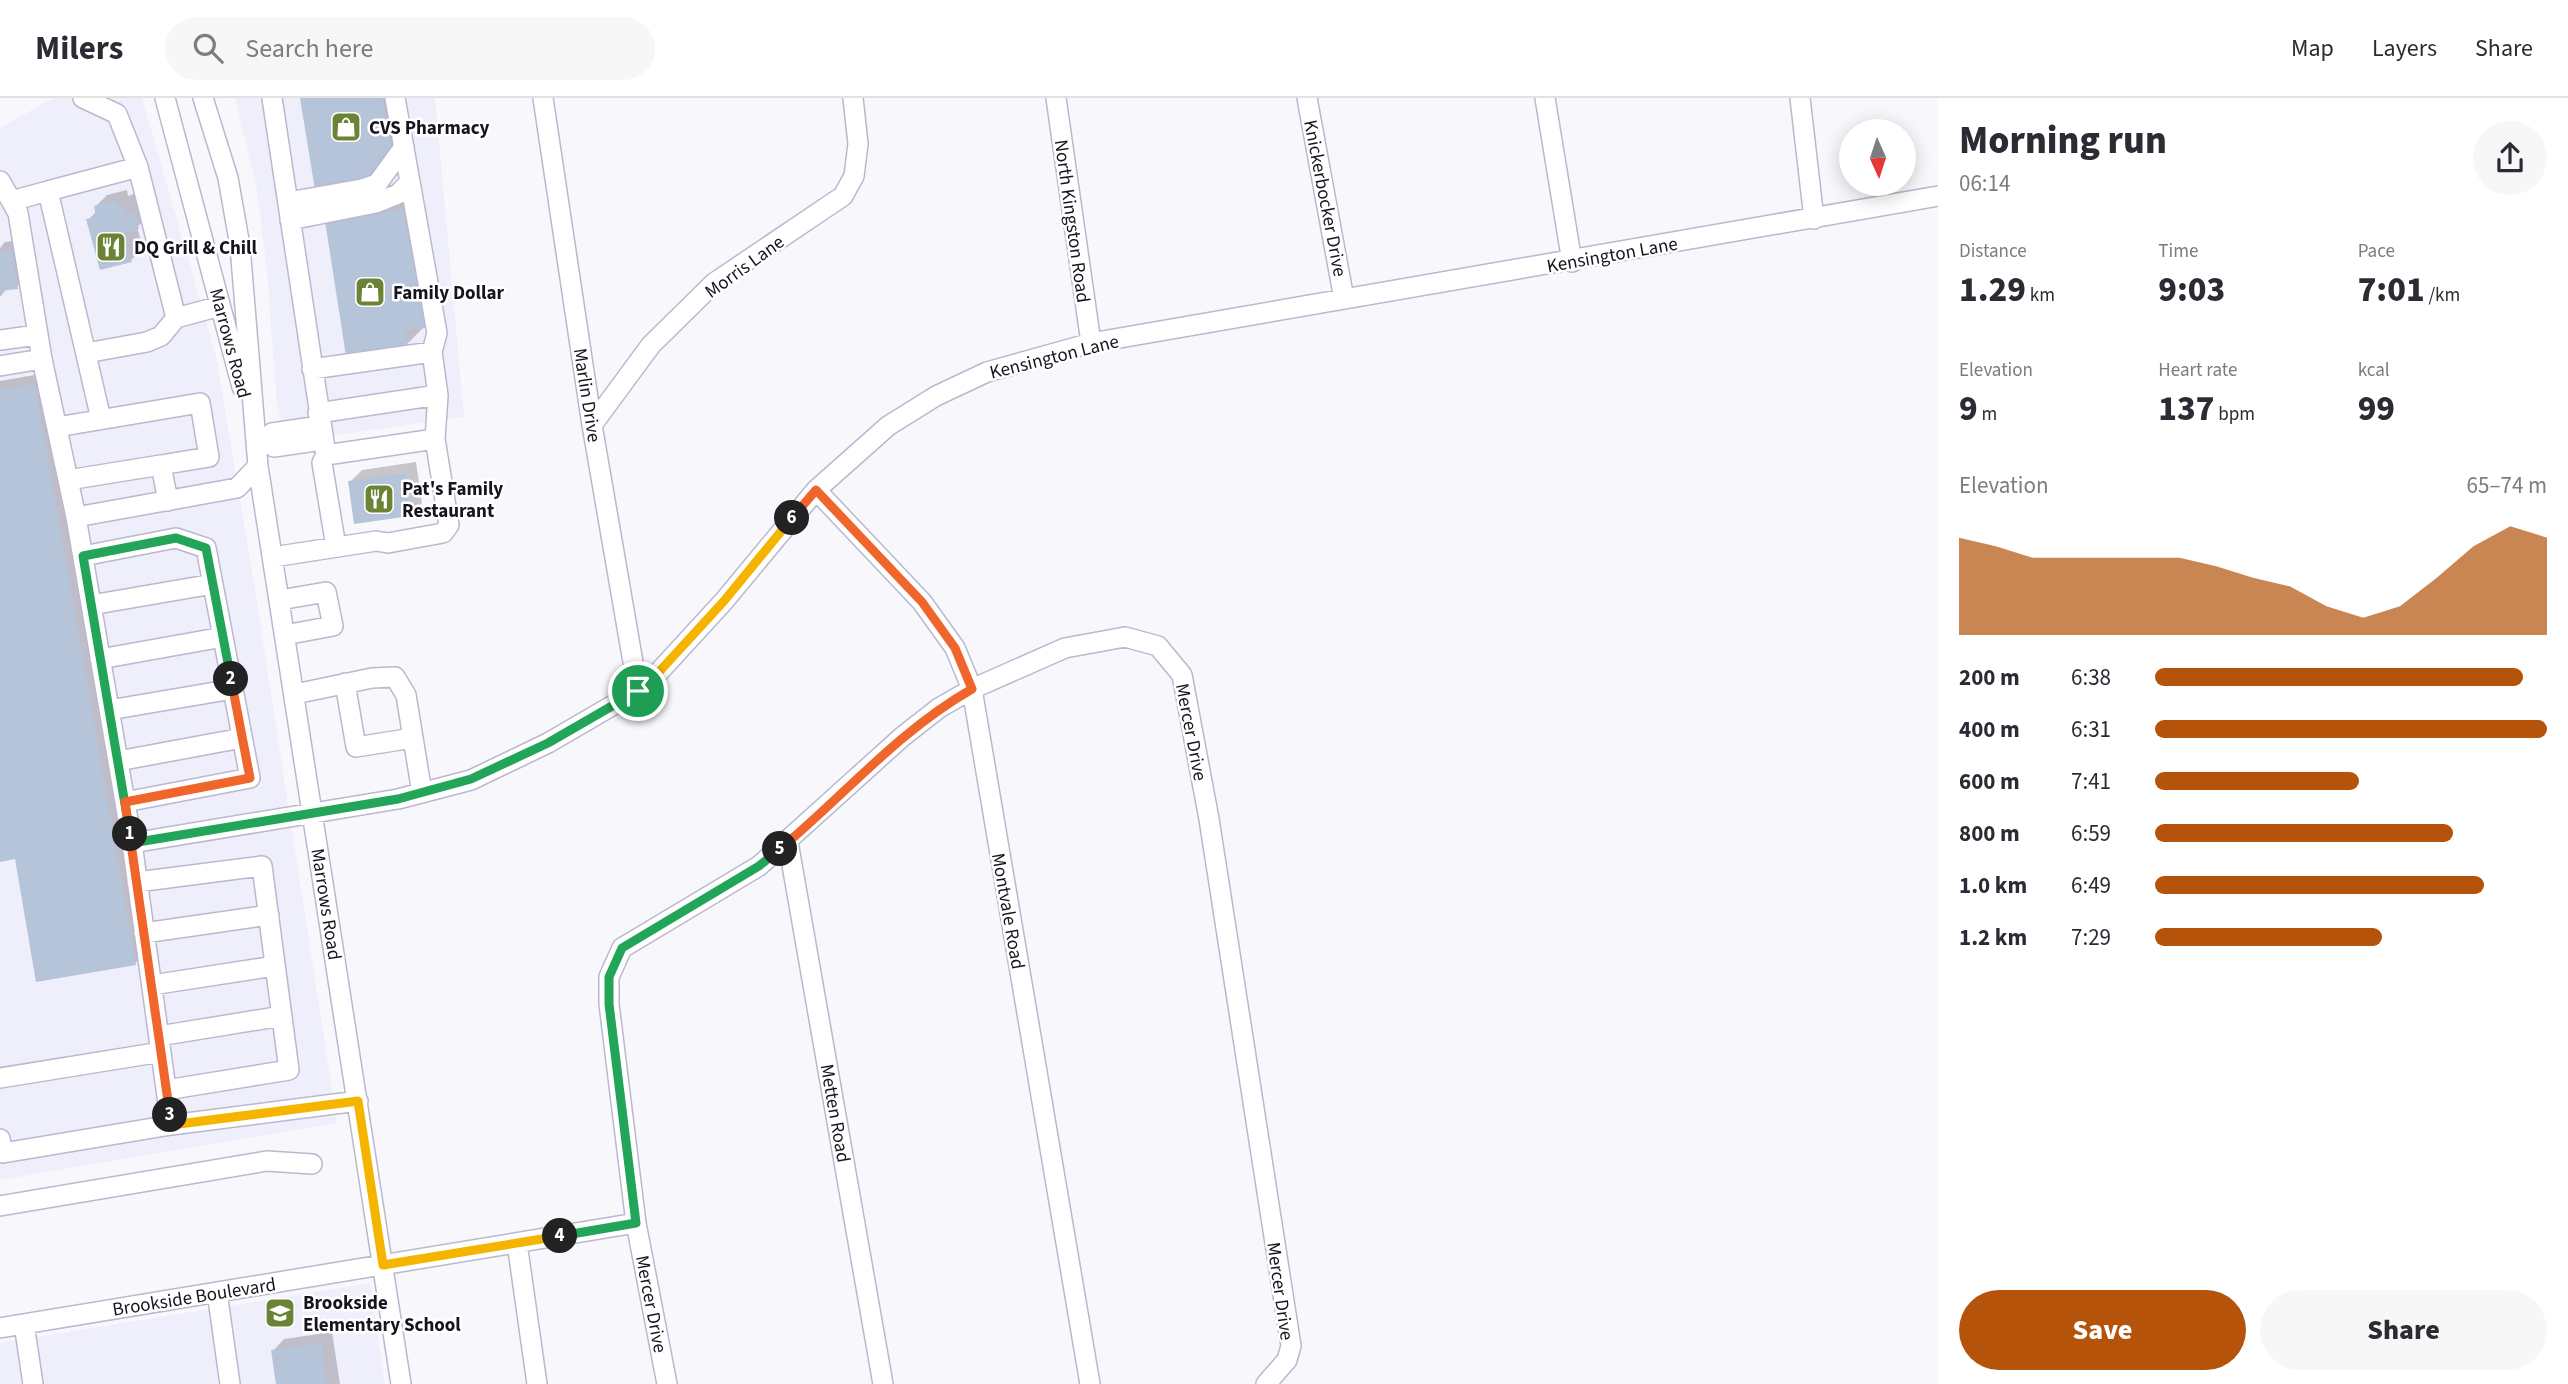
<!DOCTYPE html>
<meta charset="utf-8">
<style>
body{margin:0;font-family:"Source Sans 3",sans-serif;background:#f7f7f7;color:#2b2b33;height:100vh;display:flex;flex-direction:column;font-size:26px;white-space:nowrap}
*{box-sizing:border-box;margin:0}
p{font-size:23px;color:#7c7c81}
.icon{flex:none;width:38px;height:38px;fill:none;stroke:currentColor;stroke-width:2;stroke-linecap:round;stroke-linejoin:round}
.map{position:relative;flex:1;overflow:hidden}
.side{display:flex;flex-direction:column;background:#fff;width:630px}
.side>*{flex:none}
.needle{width:46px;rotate:177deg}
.buttons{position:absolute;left:1839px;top:21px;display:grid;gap:14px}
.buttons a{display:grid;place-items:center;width:77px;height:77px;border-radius:50%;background:#fff;box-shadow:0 4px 18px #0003;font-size:35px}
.pin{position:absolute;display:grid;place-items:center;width:60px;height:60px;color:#fff;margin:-30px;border:4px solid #fff;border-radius:50%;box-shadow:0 2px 7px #0007}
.km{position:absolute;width:35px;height:35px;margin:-18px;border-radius:50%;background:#222;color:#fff;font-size:19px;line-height:35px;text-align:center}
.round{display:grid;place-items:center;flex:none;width:74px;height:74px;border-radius:37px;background:#f7f7f7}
.summary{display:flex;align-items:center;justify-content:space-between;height:119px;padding:0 21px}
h1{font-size:38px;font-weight:800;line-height:52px}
.metrics{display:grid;grid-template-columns:repeat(3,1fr);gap:10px;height:119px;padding:7px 21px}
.metrics div{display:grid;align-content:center}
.metrics b{font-size:35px;font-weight:800}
.metrics small{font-size:19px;font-weight:400}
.metrics p{font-size:19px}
.chart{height:196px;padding:14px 21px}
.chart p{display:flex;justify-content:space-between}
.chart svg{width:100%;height:126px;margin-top:7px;fill:#b45309;opacity:.7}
.button{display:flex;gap:14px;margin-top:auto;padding:14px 21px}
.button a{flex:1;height:80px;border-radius:42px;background:#b45309;color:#fff;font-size:28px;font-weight:800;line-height:80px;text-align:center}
.button a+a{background:#f7f7f7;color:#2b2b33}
ul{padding:0 21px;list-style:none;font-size:23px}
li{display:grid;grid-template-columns:112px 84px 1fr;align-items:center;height:52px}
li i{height:18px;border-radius:9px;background:#b45309}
header{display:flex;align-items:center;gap:42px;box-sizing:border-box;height:98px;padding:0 35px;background:#fff;border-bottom:2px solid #e1e1e2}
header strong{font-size:33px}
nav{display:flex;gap:38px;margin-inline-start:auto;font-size:24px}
.search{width:490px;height:63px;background:#f7f7f7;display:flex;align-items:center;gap:18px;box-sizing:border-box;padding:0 24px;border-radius:38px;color:#7c7c81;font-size:26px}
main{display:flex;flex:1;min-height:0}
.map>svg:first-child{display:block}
</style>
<header>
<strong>Milers</strong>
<div class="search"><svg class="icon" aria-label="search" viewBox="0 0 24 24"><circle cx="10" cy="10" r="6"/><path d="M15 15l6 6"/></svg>Search here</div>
<nav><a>Map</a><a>Layers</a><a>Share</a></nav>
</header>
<main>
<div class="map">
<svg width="1938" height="1286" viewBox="0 0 1938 1286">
<rect width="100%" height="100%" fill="#f8f7fc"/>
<path fill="#efeefb" d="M53,0H142L216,258L252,473L337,1025L0,1082V30Z
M235,0H435L464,319L286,344L277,308L267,173L256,86Z
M370,1185L385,1286H0V1245Z"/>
<path fill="#0003" d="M302,0H400L407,41L374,80Z
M127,92L128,98L134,96L137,107L146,105L150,118L137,129L143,150L131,162L88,122L97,113L95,109L107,97Z
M422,96L440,213L406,247L343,108Z
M23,142L28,177L17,189L4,191L5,193L0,199V150L5,144Z
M46,275L147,854L135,865L16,759L0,762V283Z
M416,364L422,405L410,416L350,384L362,372Z
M332,1234L340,1286H278L273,1253L284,1241Z"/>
<path fill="#b5c4d9" d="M300,0H382L392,58L375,82L315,92Z
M115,102L117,108L123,107L126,118L135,115L139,131L124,135L132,164L100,172L86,121L96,119L94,108Z
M407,111L425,230L404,233L407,248L346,258L325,123Z
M12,152L18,191L0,193V154Z
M35,286L136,867L36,884L15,761L0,764V292Z
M405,375L411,418L354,426L348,383Z
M321,1245L327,1286H276L271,1252Z"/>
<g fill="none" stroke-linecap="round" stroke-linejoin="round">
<g stroke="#bab8cf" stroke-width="22">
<path id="minor" d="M83,0L117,16L138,69L176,220L161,238L147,244L86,255
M165,0L242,289
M203,0L228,80L240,148L258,368L401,1286
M272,0L326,357
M543,0L592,327L638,593
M1056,0L1091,245
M1307,0L1344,201
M1545,0L1572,164
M1800,0L1814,121
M0,83L18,115L42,261
M11,103L48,93
M288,104L362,91L377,86L404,49
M290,122L376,105L398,96L410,84L395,0
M176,220L220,208
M0,242L37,237
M0,268L42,261L76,419L132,745
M312,271L432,254
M318,315L438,297L432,254L437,235L410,84
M101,321L48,93L138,69
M592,327L651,247L714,185L843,98L854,78L858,46L853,0
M57,329L200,305L209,359L161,367L168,403
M266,342L274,349L315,343L321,335
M256,345L266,342L272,335L313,329L321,335
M68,382L161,367
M816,392L922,504L955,550L972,591L1090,1286
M76,419L237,390L258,368
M336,449L322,365L326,357L435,341L438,297
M83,458L176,440L206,450L250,680L125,704
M273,459L376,443L388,445L443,435L449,427L435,341
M280,502L326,494L333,528L285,537
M91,507L213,486
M100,561L223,539
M345,585L356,649L413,640
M295,596L372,580L395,579L406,597L422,695
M109,612L233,591
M118,663L242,640
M788,744L883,1286
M137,784L262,768L289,972L166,992
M144,835L269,817
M152,887L275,868
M159,938L282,918
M0,980L161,954
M171,1027L358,1003
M0,1041L3,1055L171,1027L132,745L398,701L471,682L548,645L646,588L724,503L816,392L888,328L936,298L987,274L1091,245L1938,98
M0,1108L267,1063L312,1066
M517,1145L537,1286
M217,1194L230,1286
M24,1226L33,1286
M0,1230L636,1125
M667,1286L636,1125L609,906V879L622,850L759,768L902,639L939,610L972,591L1065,550L1125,539L1158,548L1182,577L1209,721L1291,1248L1287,1262L1266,1286"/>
</g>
<use href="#minor" stroke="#fff" stroke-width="19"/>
</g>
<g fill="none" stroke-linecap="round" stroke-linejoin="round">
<g stroke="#fff" stroke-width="14">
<path id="split-1" d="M130,736L132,745L398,701L471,681L548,645L638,593"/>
</g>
<g stroke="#fff" stroke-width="14">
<path id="split-2" d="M130,736L83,458L176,440L206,450L231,581"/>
</g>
<g stroke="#fff" stroke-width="14">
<path id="split-3" d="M170,1017L125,704L250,680L231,581"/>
</g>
<g stroke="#fff" stroke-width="14">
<path id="split-4" d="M170,1017L171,1027L358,1003L383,1167L560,1138"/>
</g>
<g stroke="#fff" stroke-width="14">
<path id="split-5" d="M560,1138L636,1125L609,906V879L622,850L759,768L780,751"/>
</g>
<g stroke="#fff" stroke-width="14">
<path id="split-6" d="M780,751C845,697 897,634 972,591L955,550L922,504L816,392L792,420"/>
</g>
<g stroke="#fff" stroke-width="14">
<path id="split-7" d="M638,593L646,588L724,503L792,420"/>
</g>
<use href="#split-1" stroke="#22a559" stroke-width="9"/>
<use href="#split-2" stroke="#22a559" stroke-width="9"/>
<use href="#split-3" stroke="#f0652b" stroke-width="9"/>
<use href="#split-4" stroke="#f5b400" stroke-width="9"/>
<use href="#split-5" stroke="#22a559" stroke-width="9"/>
<use href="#split-6" stroke="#f0652b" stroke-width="9"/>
<use href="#split-7" stroke="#f5b400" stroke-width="9"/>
</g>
<defs>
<g id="shop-square" transform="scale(1.575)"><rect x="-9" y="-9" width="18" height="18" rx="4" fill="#6b8335" stroke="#fff"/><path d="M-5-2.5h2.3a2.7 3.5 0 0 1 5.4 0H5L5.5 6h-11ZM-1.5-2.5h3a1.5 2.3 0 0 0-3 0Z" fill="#fff"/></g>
<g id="restaurant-square" transform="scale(1.575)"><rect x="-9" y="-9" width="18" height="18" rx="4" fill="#6b8335" stroke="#fff"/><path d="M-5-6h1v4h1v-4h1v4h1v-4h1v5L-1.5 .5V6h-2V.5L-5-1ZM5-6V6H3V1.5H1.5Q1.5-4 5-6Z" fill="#fff"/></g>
<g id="school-square" transform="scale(1.575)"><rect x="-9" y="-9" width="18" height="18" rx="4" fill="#6b8335" stroke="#fff"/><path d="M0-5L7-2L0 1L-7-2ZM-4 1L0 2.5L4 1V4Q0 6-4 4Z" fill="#fff"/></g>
</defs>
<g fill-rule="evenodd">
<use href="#shop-square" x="346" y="29"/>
<use href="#restaurant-square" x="111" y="149"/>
<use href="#shop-square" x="370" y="194"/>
<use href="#restaurant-square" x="379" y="401"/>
<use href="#school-square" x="280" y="1215"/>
</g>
<g text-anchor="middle" stroke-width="5" stroke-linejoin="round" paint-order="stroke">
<g font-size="19" font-weight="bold" fill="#16151e" stroke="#fff" text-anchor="start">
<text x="369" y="36">CVS Pharmacy</text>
<text x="134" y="156">DQ Grill &amp; Chill</text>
<text x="393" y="201">Family Dollar</text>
<text x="402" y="397">Pat's Family<tspan x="402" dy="22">Restaurant</tspan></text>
<text x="303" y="1211">Brookside<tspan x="303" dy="22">Elementary School</tspan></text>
</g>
<g font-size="19" fill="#16151e" stroke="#fff">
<text transform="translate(1326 100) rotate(79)" y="7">Knickerbocker Drive</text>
<text transform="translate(1073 123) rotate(82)" y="7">North Kingston Road</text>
<text transform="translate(1612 156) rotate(-10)" y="7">Kensington Lane</text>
<text transform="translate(744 168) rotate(-36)" y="7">Morris Lane</text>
<text transform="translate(231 245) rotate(75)" y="7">Marrows Road</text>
<text transform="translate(1054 258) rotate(-14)" y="7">Kensington Lane</text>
<text transform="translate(588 297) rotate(81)" y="7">Marlin Drive</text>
<text transform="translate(1192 634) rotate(79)" y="7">Mercer Drive</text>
<text transform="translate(327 806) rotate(81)" y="7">Marrows Road</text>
<text transform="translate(1009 813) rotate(80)" y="7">Montvale Road</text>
<text transform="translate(836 1015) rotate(80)" y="7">Metten Road</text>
<text transform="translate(1281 1193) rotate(82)" y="7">Mercer Drive</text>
<text transform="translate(194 1198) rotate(-9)" y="7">Brookside Boulevard</text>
<text transform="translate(652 1206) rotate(79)" y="7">Mercer Drive</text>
</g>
</g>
</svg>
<div class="buttons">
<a><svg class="needle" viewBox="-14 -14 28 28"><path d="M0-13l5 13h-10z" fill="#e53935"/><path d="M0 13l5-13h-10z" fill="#7c7c81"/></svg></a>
</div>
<div class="pin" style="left:638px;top:593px;background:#1e9e55"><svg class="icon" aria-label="arrive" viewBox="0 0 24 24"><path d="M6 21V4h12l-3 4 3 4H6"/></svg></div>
<b class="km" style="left:130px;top:736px">1</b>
<b class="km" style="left:231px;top:581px">2</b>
<b class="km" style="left:170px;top:1017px">3</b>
<b class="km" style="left:560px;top:1138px">4</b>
<b class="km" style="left:780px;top:751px">5</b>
<b class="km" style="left:792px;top:420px">6</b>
</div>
<section class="side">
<div class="summary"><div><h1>Morning run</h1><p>06:14</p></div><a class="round"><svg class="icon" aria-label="share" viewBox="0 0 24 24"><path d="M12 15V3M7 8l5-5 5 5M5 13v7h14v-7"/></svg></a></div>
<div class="metrics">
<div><p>Distance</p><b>1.29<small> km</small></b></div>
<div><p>Time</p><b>9:03</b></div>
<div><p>Pace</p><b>7:01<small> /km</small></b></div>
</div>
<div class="metrics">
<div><p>Elevation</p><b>9<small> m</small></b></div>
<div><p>Heart rate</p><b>137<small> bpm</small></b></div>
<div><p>kcal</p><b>99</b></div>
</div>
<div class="chart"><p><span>Elevation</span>65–74 m</p>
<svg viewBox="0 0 160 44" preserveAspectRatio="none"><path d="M0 44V10L10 13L20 17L30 17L40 17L50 17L60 17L70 20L80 24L90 27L100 34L110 38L120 34L130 24L140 13L150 6L160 10V44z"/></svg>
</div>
<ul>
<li><b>200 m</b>6:38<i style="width:94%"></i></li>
<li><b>400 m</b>6:31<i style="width:100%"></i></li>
<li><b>600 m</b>7:41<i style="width:52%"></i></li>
<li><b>800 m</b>6:59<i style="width:76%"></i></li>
<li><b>1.0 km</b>6:49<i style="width:84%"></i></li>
<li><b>1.2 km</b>7:29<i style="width:58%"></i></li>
</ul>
<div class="button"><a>Save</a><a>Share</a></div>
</section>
</main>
